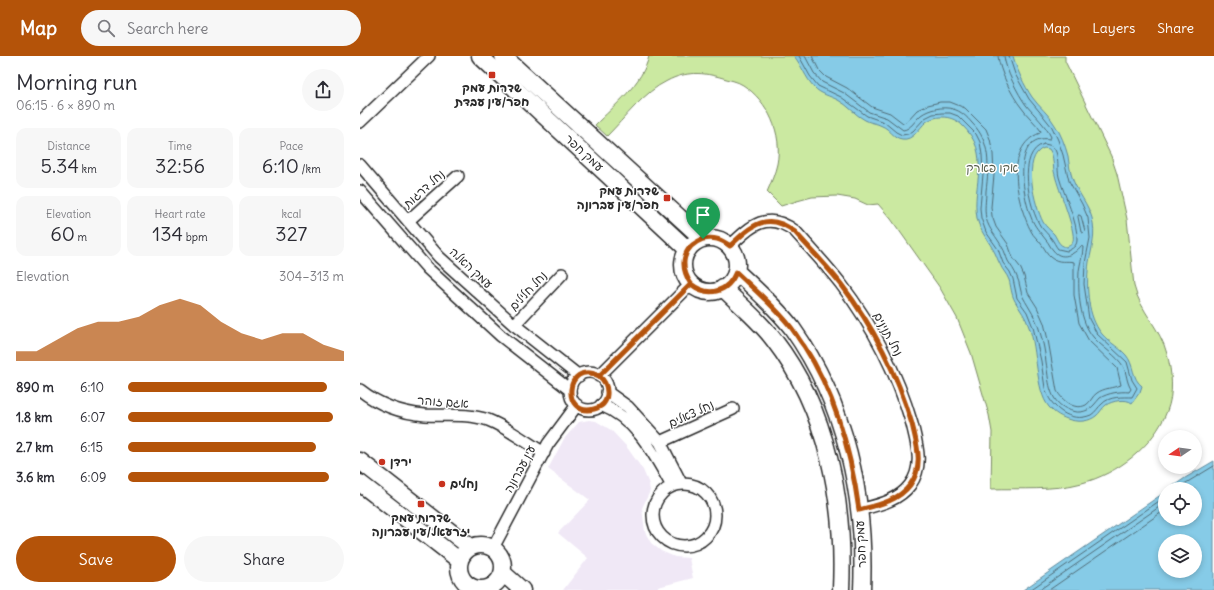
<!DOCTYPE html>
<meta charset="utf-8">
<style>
body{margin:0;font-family:Delius,"Playpen Sans Hebrew",sans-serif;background:#f7f7f7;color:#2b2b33;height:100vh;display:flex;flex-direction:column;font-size:15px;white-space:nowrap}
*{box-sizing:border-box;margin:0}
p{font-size:13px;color:#7c7c81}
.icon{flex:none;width:22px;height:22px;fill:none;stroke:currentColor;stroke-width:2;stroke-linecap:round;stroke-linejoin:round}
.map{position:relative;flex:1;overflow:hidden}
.side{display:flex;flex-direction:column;background:#fff;width:360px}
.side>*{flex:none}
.needle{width:26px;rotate:257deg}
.fabs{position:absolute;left:798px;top:374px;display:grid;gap:8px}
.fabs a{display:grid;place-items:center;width:44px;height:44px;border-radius:50%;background:#fff;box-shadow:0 2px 6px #0003;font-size:20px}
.pin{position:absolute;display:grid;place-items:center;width:34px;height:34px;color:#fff;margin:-41px -17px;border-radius:50% 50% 50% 0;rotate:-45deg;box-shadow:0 0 4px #0007}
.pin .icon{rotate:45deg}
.round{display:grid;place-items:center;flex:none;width:42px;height:42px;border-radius:21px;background:#f7f7f7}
.headline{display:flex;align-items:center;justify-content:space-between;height:68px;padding:0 16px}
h1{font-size:22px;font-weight:600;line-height:30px}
.figures{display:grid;grid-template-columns:repeat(3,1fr);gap:6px;height:68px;padding:4px 16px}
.figures div{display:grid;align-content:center;border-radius:10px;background:#f7f7f7;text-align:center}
.figures b{font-size:20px;font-weight:600}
.figures small{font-size:11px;font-weight:400}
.figures p{font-size:11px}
.chart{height:112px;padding:8px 16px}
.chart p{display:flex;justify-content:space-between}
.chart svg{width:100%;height:72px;margin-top:4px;fill:#b45309;opacity:.7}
.cta{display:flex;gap:8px;margin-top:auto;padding:8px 16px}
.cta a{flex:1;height:46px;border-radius:24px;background:#b45309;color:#fff;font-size:16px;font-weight:600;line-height:46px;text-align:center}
.cta a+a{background:#f7f7f7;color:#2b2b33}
ul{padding:0 16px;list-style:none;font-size:13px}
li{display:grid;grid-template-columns:64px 48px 1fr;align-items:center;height:30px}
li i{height:10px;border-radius:5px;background:#b45309}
header{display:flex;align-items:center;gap:24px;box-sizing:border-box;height:56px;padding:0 20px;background:#b45309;color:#fff}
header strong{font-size:19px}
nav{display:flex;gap:22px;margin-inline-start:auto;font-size:14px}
.search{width:280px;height:36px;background:#f7f7f7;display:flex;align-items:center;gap:10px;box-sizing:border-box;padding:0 14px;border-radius:22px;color:#7c7c81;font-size:15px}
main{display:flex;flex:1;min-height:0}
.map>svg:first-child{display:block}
</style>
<header>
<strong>Map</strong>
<div class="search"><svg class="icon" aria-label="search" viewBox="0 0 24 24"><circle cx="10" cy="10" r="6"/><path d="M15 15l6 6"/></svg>Search here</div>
<nav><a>Map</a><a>Layers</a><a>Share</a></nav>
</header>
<main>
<section class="side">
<div class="headline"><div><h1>Morning run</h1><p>06:15 · 6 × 890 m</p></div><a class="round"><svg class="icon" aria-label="share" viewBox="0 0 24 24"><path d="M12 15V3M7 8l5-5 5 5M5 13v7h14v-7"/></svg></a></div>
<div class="figures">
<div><p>Distance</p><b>5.34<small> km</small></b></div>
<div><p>Time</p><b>32:56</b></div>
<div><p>Pace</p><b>6:10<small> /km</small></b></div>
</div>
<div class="figures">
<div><p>Elevation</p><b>60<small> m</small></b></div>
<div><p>Heart rate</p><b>134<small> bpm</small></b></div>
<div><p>kcal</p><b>327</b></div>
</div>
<div class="chart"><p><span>Elevation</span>304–313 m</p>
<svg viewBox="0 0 160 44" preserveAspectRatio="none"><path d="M0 44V38L10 38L20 31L30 24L40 20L50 20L60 17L70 10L80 6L90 10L100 20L110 27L120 31L130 27L140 27L150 34L160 38V44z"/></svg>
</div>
<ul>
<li><b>890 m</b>6:10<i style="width:92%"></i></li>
<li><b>1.8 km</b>6:07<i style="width:95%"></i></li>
<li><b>2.7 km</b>6:15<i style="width:87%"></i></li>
<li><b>3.6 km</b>6:09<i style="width:93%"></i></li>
</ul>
<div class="cta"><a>Save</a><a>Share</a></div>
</section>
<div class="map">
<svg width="854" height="534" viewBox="0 0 854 534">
<rect width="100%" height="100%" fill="#fff"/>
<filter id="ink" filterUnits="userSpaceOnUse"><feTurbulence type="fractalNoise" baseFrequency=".025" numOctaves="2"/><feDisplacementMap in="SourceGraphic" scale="8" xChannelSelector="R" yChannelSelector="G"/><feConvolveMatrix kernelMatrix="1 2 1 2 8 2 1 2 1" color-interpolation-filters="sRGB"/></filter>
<g filter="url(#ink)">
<path fill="#f0e8f6" d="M229,364L236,365L251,374L266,390L283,414L289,428L290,435L282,452L285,476L291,487L301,495L315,501L329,502L333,522L298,531V534H203L228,502L198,477L230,444L188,413L204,383L219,366Z"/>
<path fill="#cbe9a1" stroke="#7b8a66" d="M289,0H705V5L751,100L757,118L767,163L774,230C780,255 801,273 807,298C812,316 814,338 807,355C794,390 757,418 722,427C693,435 661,432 631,433L632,376L629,359L611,297L597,262L580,232L531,163L518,148L508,149L495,143L477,140L452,141L437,145L421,150L407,136C411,127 415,117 417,108C423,78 408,45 383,29C377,25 369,24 363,22C343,16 326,15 307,25C284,36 265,62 247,80L235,69C254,50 283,27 289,0Z"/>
<path fill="#86cbe7" stroke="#628b9c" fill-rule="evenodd" d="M434,0H653C657,14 664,29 672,41C679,51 689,58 695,69C701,78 705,89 708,100C709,108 710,116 713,124C718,137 728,148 732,162C736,178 732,191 729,206C726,228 727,256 739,274C746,285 758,290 766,299C774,308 772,323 782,330L780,336L772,347C766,342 752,345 746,349C742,352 740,357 736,360C722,371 699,363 689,351C675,334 678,294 669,271C666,261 660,254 655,245C651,238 651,230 649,224C647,218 642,214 640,208C638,205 637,201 635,197C629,185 620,176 617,162C611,128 633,99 602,69C593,60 577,58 566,66C559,72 553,85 542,83C533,82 530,73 522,70C517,67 510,67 505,64C495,59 488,49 478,44C470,40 460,38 454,31C445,21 442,10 434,0ZM684,92L689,93C695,101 692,110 695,119C698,133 716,174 713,185C712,189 709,190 706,191C698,189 698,184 694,178C690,174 686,171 683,166C675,150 661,100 684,92Z
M854,405V534H663L805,436V463H835V433H809L825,422ZM805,485H835V515H805Z"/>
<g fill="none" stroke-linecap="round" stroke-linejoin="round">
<path stroke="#4f6b76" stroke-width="1" d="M439,0L450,20L458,30L481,41L507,60L524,66L536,76L542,79L548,78L553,75L565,62L573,58L582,57H590L598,60L616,78L620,86L622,99L623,118L620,152L621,162L626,176L638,193L643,207L650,216L653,223L657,242L667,256L673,271L681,305L685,332C690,351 710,368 731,359C736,356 738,351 742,348C749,340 763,341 772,341L777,332L772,324L767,306L737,278L729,263L724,228L725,207L730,182L728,162L722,148L709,125L703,99L698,84L692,71L684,61L669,43L655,18L649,0
M445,0L454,17L462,26L484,37L509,56L527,62L543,74C551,73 555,64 561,59C569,53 583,50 593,53C601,55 607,61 612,67C631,86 629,110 626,135C626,144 624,153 626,162C629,174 637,181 642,191C645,195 646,201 648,205C651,210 655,215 657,221C660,227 660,235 663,241C670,254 676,261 680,276C683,286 685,296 686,306C689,323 688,345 707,353C716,358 727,357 734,349C736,347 738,344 740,342C748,337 760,335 769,336L771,333C766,325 767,317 763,310C757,300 742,291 734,282C719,265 718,236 719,215C720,207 723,199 723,191L721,190C714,199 701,205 693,194C690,191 689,187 686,184C680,176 674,170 671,161C663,141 651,77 690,83L691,81C685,68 675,60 666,49C658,38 645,13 644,0
M452,0L459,14L466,21L487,32L512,51L530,57L543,67L546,66L557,54L568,49L580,46H590L605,52L626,73L630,83L633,98L634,119L631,151L632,160L636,171L648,188L653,202L660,211L664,220L668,237L677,251L684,267L688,284L697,335C702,344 714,355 726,349C731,346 732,340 737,337C744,332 753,332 761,329L757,312L729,285L719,267L714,239V206C706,204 699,208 691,201C687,198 685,193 682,189C679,184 673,180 671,175C657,148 643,91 680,77L681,75C675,66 667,60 661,51C652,40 639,14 638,0
M684,88C690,89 694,90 696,96C699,104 697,113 699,121C704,139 718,166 717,184C717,190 712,193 707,195L698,193C695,189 694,186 691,182C688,178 684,175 681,171C669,153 656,95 684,88Z
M719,159L721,160L725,175L723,177L721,176L718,161Z
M816,433L854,410
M670,534L805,441
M679,534L805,447
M689,534L805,454"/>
<g stroke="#2b2b2b" stroke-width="14">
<path id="street" d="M0,66L69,0
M0,109L79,201L152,267L219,320
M0,135L67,212L141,280L210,334
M48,165L98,120
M370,190C391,170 407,154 435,175C451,193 467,210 481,228C513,270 537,317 552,368C557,389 564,410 550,429C538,445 518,449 499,454
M154,269L202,218
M210 335a19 19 0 1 1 38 0a19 19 0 1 1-38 0Z
M239,320L331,228
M0,334C19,349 41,357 65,359C86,360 108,357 128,364C148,372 166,386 184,397
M247,336L268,351L300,386L321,427
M241,349C277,363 294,398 312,430
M300,386L373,353
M293 459a31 31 0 1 1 62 0a31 31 0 1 1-62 0Z
M133,492L188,388L217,349"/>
</g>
<g stroke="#2b2b2b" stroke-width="19">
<path id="secondary" d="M120,0L328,194
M143,0L343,183
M323 209a27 27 0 1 1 54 0a27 27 0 1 1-54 0Z
M376,215C395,233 416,251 432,272C486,348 506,442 502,534
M363,232C380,249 400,265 414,284C468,354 485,448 481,534
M0,405L110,491
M0,427L100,505
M99 511a22 22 0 1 1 44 0a22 22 0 1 1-44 0Z
M143,517L162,534"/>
</g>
<use href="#street" stroke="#fff" stroke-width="11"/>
<use href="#secondary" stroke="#fff" stroke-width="16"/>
</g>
</g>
<g fill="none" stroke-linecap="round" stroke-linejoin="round" filter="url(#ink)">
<g stroke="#fff" stroke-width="8">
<path id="route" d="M343,183C322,191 319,210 331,228L239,320C204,303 201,362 234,353C251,349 250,329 239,320L331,228C349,242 368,236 376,216C394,233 414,250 430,270C435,276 439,284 444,290C476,339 491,396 499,454C518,449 538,445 550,429C564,410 557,389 552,368C537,317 513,270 481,228C467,210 450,193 435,176C407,154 391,170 370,190C361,183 354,181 343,183"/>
</g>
<use href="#route" stroke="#b45309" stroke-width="5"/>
</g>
<g fill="#c8321e" stroke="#fff" stroke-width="1.5">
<rect x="128" y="15" width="8" height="8" rx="2"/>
<rect x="303" y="138" width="8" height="8" rx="2"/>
<circle cx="22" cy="406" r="4"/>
<circle cx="82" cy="428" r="4"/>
<rect x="57" y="444" width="8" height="8" rx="2"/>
</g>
<g text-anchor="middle" stroke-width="3" stroke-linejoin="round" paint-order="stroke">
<g font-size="12" font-weight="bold" fill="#2b2b2b" stroke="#fff">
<text x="132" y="36">שדרות עמק<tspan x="132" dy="14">חפר/עין עבדת</tspan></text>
<text x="299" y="139" text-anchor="end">שדרות עמק<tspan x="299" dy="14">חפר/עין עברונה</tspan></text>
<text x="30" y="410" text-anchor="start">ירדן</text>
<text x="90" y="432" text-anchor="start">נחלים</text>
<text x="61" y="466">שדרות עמק<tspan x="61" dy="14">יזרעאל/עין עברונה</tspan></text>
</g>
<g font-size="12" fill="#2b2b2b" stroke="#fff">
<text transform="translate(224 97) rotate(43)" y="4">עמק חפר</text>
<text transform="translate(64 133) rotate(-42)" y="4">נחל דרגות</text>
<text transform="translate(111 212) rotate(43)" y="4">עמק האלה</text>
<text transform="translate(168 235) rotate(-47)" y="4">נחל חלילים</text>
<text transform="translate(528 278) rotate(61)" y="4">נחל תנינים</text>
<text transform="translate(83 346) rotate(4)" y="4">אגם זוהר</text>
<text transform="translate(331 358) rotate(-25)" y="4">נחל צאלים</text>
<text transform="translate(160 413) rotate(-62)" y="4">עין עברונה</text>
<text transform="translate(501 488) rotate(-93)" y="4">עמק חפר</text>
</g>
<g font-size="12" fill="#535a48" stroke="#fff">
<text x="632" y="116">אקו פארק</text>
</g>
</g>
</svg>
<div class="fabs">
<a><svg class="needle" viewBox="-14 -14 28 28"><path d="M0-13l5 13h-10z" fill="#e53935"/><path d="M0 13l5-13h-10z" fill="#7c7c81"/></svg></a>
<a><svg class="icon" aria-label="locate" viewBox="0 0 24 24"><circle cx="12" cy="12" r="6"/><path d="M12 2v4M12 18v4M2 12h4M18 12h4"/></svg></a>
<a><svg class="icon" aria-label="layers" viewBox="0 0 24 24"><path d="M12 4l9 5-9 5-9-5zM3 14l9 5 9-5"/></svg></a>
</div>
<div class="pin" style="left:343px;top:183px;background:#1e9e55"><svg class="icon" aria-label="arrive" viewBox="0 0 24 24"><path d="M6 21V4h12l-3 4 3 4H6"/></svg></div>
</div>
</main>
